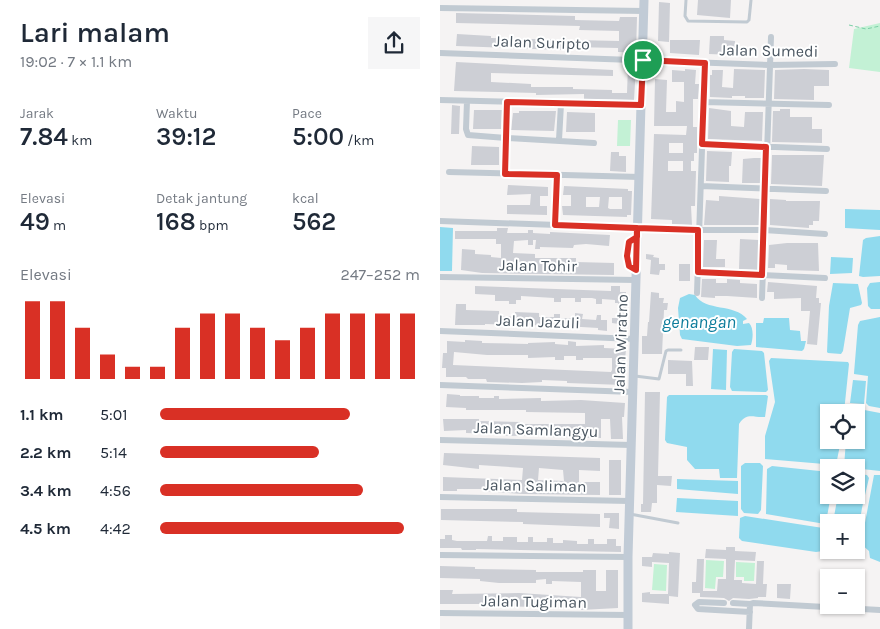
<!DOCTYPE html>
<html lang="id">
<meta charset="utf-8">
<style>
body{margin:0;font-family:Karla,sans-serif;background:#f6f6f7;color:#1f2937;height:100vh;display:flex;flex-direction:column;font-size:19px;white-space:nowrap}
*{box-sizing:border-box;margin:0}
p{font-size:16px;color:#747a83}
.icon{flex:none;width:28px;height:28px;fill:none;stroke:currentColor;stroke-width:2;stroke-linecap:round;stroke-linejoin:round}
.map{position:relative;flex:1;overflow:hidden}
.drawer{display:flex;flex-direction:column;background:#fff;width:440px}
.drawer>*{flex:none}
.fabs{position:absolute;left:380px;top:404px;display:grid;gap:10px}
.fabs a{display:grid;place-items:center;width:45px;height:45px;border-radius:0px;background:#fff;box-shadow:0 1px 4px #0004;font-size:25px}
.pin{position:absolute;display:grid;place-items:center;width:42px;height:42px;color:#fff;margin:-21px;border:2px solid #fff;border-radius:50%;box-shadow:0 1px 5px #0007}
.round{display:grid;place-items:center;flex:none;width:52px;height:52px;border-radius:0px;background:#f6f6f7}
.head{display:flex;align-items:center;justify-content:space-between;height:85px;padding:0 20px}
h1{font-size:28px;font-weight:600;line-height:38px}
.figures{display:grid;grid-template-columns:repeat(3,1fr);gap:8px;height:85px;padding:5px 20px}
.figures div{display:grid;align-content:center}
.figures b{font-size:25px;font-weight:600}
.figures small{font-size:14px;font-weight:400}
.figures p{font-size:14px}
.chart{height:140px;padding:10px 20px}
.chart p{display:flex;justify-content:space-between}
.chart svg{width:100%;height:90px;margin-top:5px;stroke:#d93025;stroke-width:6}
ul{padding:0 20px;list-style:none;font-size:16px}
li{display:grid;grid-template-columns:80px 60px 1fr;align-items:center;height:38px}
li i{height:12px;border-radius:6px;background:#d93025}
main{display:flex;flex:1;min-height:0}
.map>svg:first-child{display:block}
</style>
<main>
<section class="drawer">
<div class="head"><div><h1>Lari malam</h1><p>19:02 · 7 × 1.1 km</p></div><a class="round"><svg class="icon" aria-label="share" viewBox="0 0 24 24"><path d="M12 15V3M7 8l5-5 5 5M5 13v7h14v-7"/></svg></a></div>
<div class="figures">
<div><p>Jarak</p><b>7.84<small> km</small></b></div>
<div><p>Waktu</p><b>39:12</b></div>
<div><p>Pace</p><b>5:00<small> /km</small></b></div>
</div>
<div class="figures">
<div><p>Elevasi</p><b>49<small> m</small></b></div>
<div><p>Detak jantung</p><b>168<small> bpm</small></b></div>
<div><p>kcal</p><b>562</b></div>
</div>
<div class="chart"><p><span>Elevasi</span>247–252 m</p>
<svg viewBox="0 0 160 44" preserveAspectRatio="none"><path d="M5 44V6M15 44V6M25 44V19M35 44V32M45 44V38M55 44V38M65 44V19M75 44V12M85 44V12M95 44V19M105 44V25M115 44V19M125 44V12M135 44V12M145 44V12M155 44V12"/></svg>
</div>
<ul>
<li><b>1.1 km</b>5:01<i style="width:73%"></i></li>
<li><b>2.2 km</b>5:14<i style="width:61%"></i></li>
<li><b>3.4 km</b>4:56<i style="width:78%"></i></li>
<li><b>4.5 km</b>4:42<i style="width:94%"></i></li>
</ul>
</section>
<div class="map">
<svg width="440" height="629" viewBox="0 0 440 629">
<rect width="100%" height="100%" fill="#f5f3f3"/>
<path fill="#c3f1d5" d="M440,23V72L409,68L414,29Z
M178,120H191L190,146H177Z
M266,560L284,561L283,577H276L275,589L265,588Z
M296,562L315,563L314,581H304V577H296Z
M214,564L227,565L226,591L212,590Z"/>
<path fill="#90daee" d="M405,209L440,210V230L405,228Z
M0,227L13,228L12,271H0Z
M440,236V276L423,277L419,276L423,240L426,238Z
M391,257L413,258L412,273L390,274Z
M440,282V309H431L428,306L427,288L430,283Z
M393,283L418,284L422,303L421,305L410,308L403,351L401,354L388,353L387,352L389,306Z
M249,294L255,295C266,312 294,303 307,319L303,321V324L309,323C314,328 313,339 311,345L297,346L242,339L240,335L238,308L240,298Z
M440,317V408L429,406L426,403L428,376L414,374V373L418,325L420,321Z
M324,318H349L350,330L360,331L361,341H366L364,349L362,351L316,347V323H323Z
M273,349L287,350L286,390L271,389Z
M294,349L322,351L324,353L328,390L326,392L292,391L290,387L292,352Z
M331,358L408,362L409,364L404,412H389V440H401L396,465L325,459V436L335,402L329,361Z
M413,380L426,381L424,404L410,403Z
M229,395H326L328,396L325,417C313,418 307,412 299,424L297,478H280L279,469H255L247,460V447L227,443L225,440L227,397Z
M414,408L440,413V471L404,467L406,440H416V412H409V409Z
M305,463H320L323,466L321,510L318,514L304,513L301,509V466Z
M332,466L389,472V495H391L386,522L385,524L326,514L327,469Z
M416,474L427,475L429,478L422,508L416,543V522H393L398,495H416Z
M434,475H440V562L430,558L429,551L421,544Z
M237,479L298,481V494L237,489Z
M237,498L298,501V516L236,512Z
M305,516L383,528L386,531L383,551L376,552L302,541L299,538L300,518Z"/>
<path fill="#cdcfd5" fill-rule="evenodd" d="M258,0H291L290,18L257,15Z
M219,2L230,3L229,42L218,41Z
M16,13L135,16V20L179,21L180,17H197L196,53L178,52V48L133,47V50L94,49L16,46L17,34L51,36V38L179,41V31L139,30L140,26L16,23Z
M270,36H284V40L295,41L294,55L269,54Z
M230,40H260L259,55L230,53Z
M16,62L173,70V76L51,73V82L91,84V87H133V89L172,90V93H187L188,65L196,66L194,100L144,99V94L96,95V93L14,91Z
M245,69L256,70L255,84H259L258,99H253V127H257V153H254V161H251V171H256L255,206H251L252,225L232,224V220L211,219L214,134L246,135L247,126H214L215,79L227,80L226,112H236V101L244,102V82H232V70L245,71ZM229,143H243V153H229ZM228,161H243V171H228Z
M294,69L325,70L324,98H305V96H292V98L270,97V75H272V70H283L282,87L293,88Z
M364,69L389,70V86H374V100L334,99L335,70Z
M12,105L20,106L19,134H11Z
M269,108L291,111V126L304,127L305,112H323L322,141L268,139Z
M340,109H350V117H372V129H382V143L332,142L333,111H340Z
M34,110H62L61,129H33Z
M79,111H116L114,131L71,130L73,113H79Z
M127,112L155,113V132H126Z
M32,146L59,147V165H31Z
M267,151L292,152L291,166H289V182L266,181Z
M171,152H179V156H186V172L170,171Z
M332,155H384L382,186L331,184Z
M314,158H322L321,183H302L303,159Z
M68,185L108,187V196H100V206H107V215L67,214V205H90L91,194L67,195Z
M124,186L188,189V191H192L191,215H187V217L123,215L122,206H131V195H123ZM146,197H160L159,207H146ZM169,197H182V209H170L168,208Z
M279,196L320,199V225H264L266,200L279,201Z
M330,199L346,200V201H380L379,221H373V225H369V228L330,225Z
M57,228H68L67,233H88V230H93V233L110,234V232L170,235L169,246L146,244L134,245L133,248L100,247V249H95L96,240H93V245H88V240L74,241L73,253L95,254V258H136V262L174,263V275L42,273L21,270L22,249L35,250V254L51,255V257L61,258V244H56V239H15V231H57Z
M300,239L319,240L318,270L299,269Z
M264,240H277L276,259H285V267H263Z
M347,243H378L379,271L347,270V265L335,264V268H328L329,245Z
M206,254L214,255L213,257L219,258V264H225V270H220L219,275L210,274L211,260L206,259Z
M239,264H250V281H239Z
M262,279H276V283H287V279L300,280V283L317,284V298L287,296H275V298L261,297Z
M328,282L377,286L376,298H379V303H381L377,345L367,344L370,311H361V298L334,299V292H327Z
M35,286L171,291V286H180V292H186V329H179V324L172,323V318H179L178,303H175V300L162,299V304H156V299L152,298H141V302H135V298H121V302H114V298L81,296V300H76V304H69V301H55V295L35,294Z
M211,292L219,293V298H224L223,303H228L227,310H224L222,354H202V336H207L208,322H209Z
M16,304H26V310L59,311V316H65L75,317V312L99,313V317H114V314H120V318H135V313L143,314L142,319L156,320L157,315H161V320H167V331L158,330V328L125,326L45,324V325H15Z
M25,340L42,341V343L88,344V343L115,342V344L128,345V341L136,342V346L164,345V348L186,349L183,385L127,383V381L102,380V382L82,383L47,382L46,379H28L26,377H6V368H2L3,353H7V341L25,342ZM14,352L47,355H88V358L115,357V360H124V356H136V360H143V358H172V370L171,372L13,365Z
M255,347H269L268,360H254Z
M228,360L252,361L253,386H246V374H228Z
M205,392H220L218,476H232L231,486L217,485V503H212L211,512H201V504H203Z
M7,394L20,395V396H39V398H54V396H59V399L101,398V401L141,400L185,403L184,417H182L183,439H171L170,419H161V438L106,437V435L65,436V434L26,433V430L4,431L3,419H39V421L80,422V424H145V413L86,412V410H26V408L6,407Z
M4,453L160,458V471L139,470V482H160V495L83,494L43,491V489H17V491H3V477L82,480L83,468L39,465V469L3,465ZM99,468L123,470L124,481L98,480Z
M169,460H181V495H169Z
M1,509H77V512L160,514V527L83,524V522L1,520Z
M164,513H179V529L169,528L170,518H164Z
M5,535H12V540L17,541H47L48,536H52V541H63V537H77V542H88V537H93V542H107V538H113V543H123V540L137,541V544H148V539H154V544H167V539H176V546H181V552L36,549V550H22L21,548H0V539H5Z
M286,547H295V551L316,552L315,561L295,560L294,580H302V583L316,584L317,561H324L323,584H327L326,597H318V598L309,599L293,598L289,601L284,598L260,597V593H252V582H256L257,559H264L263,591H277L278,579H286V559L265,558L266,549L286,550Z
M229,552L240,553L238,597L229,596V604L202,602V593L210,592V594H228L229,563L212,562V567L202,566V557H212L213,553L229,554Z
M0,566L35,567V569L96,570V572H143V570H156V591H166V570H178V608L141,610V608H128L59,606V604H0V590H13L12,594L79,593L141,597V582L112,581V584H106V579L96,580V583H59L40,581V579L0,578Z
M337,584H351L350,599L337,598Z"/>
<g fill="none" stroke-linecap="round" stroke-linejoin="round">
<path stroke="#7ad0a6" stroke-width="1" stroke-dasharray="4 2.5" stroke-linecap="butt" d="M409,25L426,29L440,26"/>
<path stroke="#c1cad2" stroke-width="3" d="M246,0L245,16L248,21L307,22L309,20L311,0
M195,270L189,267L187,256L189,242L196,237
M195,376L219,379L226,351L228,350H241
M190,514L238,523"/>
<path stroke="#c1cad2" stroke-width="6" d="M0,8L204,11
M0,53L329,65L395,64
M0,100L201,105
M27,101L26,129L28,135L66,138L65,174
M67,102L66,138L154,143
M264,102L389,105
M119,140L121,104
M262,144L387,149
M9,172L200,177
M261,186L386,191
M0,221L259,230H324L385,234
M115,225L117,175
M257,272L385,278
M0,277L196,280
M257,293L265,63
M322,298L331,37
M0,331L195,339
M0,385L193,392
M0,440L191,445
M0,497L189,501
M0,555L188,557
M284,603L259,602L255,605L258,609L310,612
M293,603L310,604
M0,613L188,615
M309,629L310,604L313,603L440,610"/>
<path stroke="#c1cbd6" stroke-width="9" d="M188,629V557L204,0"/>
</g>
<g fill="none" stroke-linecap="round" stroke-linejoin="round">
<g stroke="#fff" stroke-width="10">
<path id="route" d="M203,60L201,105L67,102L65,174L117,175L115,225L197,228L196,270L189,266L187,256L189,242L197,237V228L258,230V272L322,275L326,147L262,144L265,63L203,60"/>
</g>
<use href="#route" stroke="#d93025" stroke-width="6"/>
</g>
<g text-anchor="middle" stroke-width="4" stroke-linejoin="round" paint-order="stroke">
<g font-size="16" fill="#4a5661" stroke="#fff">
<text transform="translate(102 42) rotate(2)" y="6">Jalan Suripto</text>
<text transform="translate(329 50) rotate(1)" y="6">Jalan Sumedi</text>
<text transform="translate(98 265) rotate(1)" y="6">Jalan Tohir</text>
<text transform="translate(98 321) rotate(2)" y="6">Jalan Jazuli</text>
<text transform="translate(180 344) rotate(-88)" y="6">Jalan Wiratno</text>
<text transform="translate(96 429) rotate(2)" y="6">Jalan Samlangyu</text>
<text transform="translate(95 485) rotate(1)" y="6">Jalan Saliman</text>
<text transform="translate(94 601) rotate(1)" y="6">Jalan Tugiman</text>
</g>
<g font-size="18" font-style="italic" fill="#0c7c9b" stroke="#fff">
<text x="259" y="328">genangan</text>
</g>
</g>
</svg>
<div class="fabs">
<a><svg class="icon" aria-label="locate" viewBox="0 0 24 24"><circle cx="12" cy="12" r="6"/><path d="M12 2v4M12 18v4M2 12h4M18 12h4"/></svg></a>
<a><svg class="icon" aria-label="layers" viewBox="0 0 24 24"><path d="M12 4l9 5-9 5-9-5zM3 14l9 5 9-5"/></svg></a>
<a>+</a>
<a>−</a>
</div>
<div class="pin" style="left:203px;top:60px;background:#1e9e55"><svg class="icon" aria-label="arrive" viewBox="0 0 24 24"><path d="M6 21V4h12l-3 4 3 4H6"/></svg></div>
</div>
</main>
